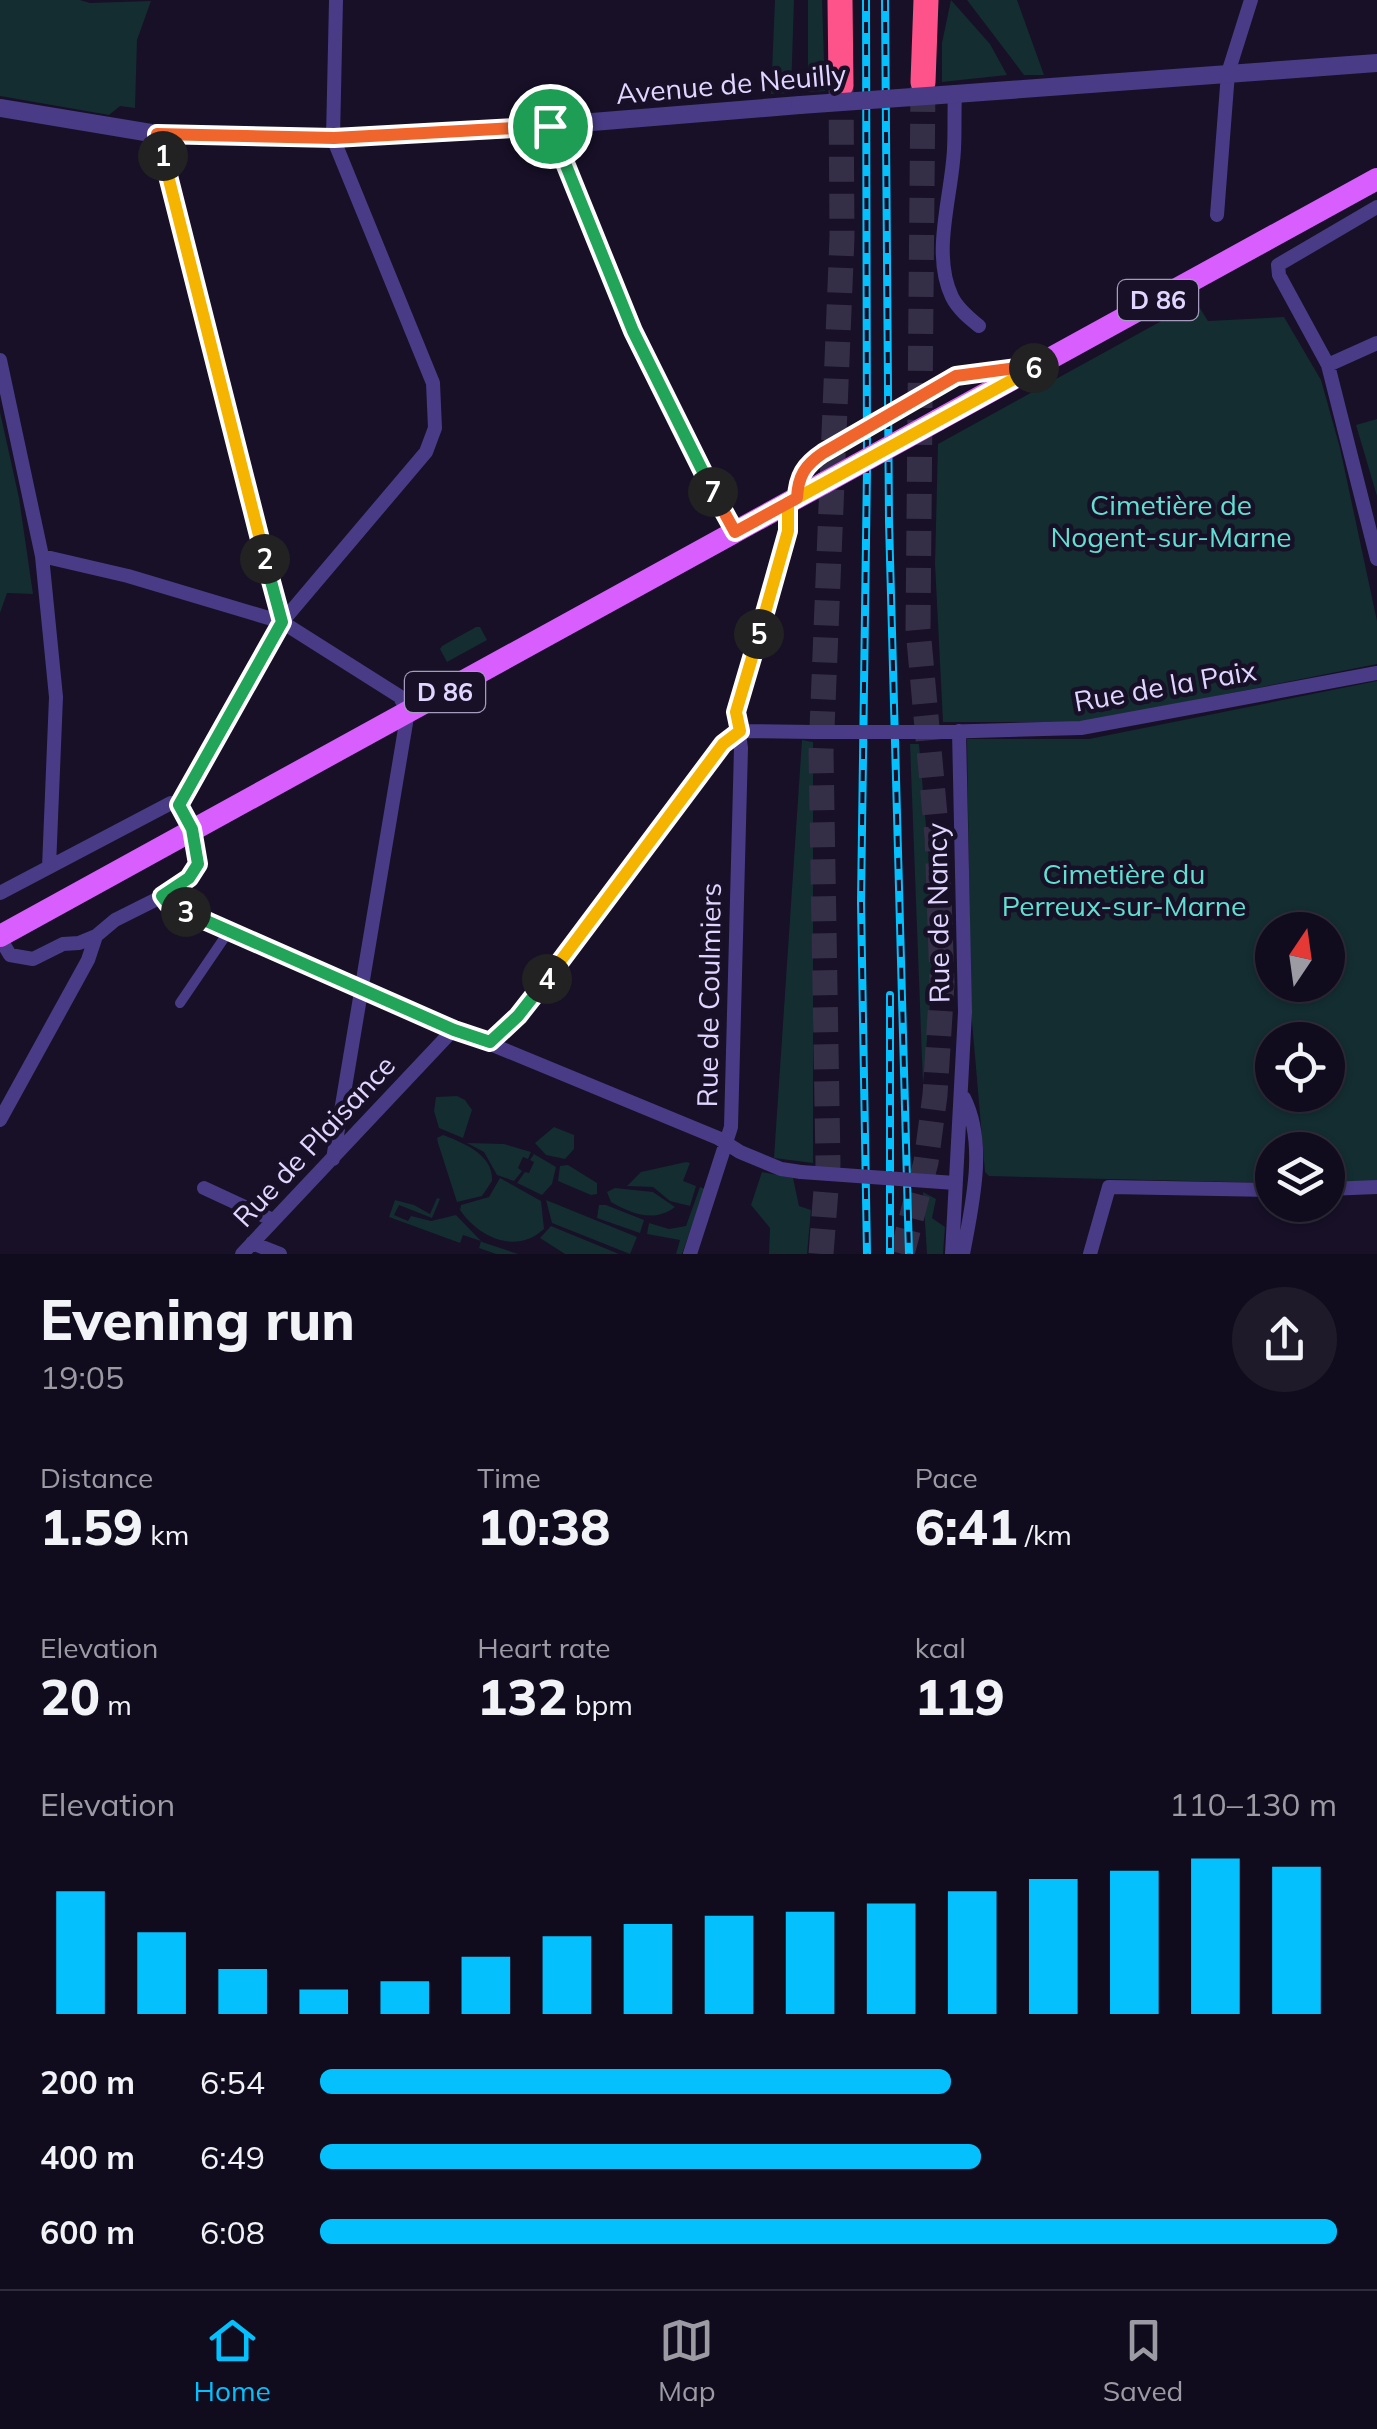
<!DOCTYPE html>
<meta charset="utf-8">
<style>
body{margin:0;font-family:Mulish,sans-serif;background:#1e1a2a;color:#f1f3f6;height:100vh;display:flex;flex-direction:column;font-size:38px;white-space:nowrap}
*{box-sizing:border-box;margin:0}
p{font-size:32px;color:#9c9ba4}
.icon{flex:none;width:55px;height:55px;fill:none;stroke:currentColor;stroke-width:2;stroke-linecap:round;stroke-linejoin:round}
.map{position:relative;height:1254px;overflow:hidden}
.sheet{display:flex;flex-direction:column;background:#110c1d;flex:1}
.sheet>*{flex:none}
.needle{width:65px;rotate:13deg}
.fabs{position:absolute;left:1255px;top:912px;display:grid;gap:20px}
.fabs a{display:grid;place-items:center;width:90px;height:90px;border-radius:50%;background:#110c1d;box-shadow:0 2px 8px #0004,0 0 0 2px #302c3b;font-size:50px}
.pin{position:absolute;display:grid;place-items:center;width:85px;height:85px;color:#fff;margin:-42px;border:5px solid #fff;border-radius:50%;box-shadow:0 2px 10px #0007}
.km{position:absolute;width:50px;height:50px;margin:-25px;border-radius:50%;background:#222;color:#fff;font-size:28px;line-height:50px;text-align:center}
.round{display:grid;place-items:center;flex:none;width:105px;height:105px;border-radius:52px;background:#1e1a2a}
.head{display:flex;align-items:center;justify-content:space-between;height:170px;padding:0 40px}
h1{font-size:55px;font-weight:800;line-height:75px}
.metrics{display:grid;grid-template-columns:repeat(3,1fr);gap:15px;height:170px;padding:10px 40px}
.metrics div{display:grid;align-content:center}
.metrics b{font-size:50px;font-weight:800}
.metrics small{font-size:28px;font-weight:400}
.metrics p{font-size:28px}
.chart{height:280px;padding:20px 40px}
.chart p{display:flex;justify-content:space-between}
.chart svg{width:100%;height:180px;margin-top:10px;stroke:#04c0fd;stroke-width:6}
ul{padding:0 40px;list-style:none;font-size:32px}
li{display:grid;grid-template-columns:160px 120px 1fr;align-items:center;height:75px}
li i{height:25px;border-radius:12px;background:#04c0fd}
.tabs{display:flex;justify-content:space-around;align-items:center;height:140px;border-top:2px solid #302c3b;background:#110c1d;font-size:28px;color:#9c9ba4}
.tabs a{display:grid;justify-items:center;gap:5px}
.tabs .current{color:#04c0fd}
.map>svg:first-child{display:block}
</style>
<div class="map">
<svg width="1377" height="1254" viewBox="0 0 1377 1254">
<rect width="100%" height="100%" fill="#171027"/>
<path fill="#132d31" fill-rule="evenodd" d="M0,0H80L90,3L151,1L137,40L135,108L120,106L109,115L0,96Z
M775,0H794L791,93L771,94Z
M808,0H822L825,91L808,92Z
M951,0L990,44L1007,75L942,82V43Z
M967,0H1017L1044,75H1024Z
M1196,302L1208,321L1284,317L1321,380L1340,448L1377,621V664L1086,722H943L935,564L938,444Z
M0,412L19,498L33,594L7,593L0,613Z
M1377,419V496L1356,425Z
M476,627H480L487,640L447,662L440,649L442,646Z
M1377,681V1181L1328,1182V1150H1272V1183L989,1176L985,1172L971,1010L967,739H1089ZM1272,930H1328V985H1272ZM1272,1040H1328V1095H1272Z
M802,740L813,742V1163L774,1158Z
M910,744H919L933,908L931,993L923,1085Z
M457,1096L465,1100L472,1110L463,1138L439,1128L434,1111L436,1097Z
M554,1127L574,1135V1149L565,1159L546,1155L535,1143Z
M443,1135C464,1143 494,1155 492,1181L482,1196L457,1202L438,1143L437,1138Z
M467,1143L504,1144L531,1152L528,1159L523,1157L518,1168L522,1171L514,1181L497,1175L484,1152Z
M534,1154L556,1167L552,1184L542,1195L517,1183L525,1172L529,1173L534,1162L530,1160Z
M686,1162L690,1163L683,1181L696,1186L690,1206L670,1201L653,1187L627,1186L641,1172Z
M568,1165L597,1183V1194L591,1195L558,1181L560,1166Z
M762,1172L793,1178L799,1206L811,1210L807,1254H769L770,1228L751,1205Z
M500,1178L541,1201L544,1229C517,1254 480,1239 460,1210L461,1205L489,1197Z
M700,1187L705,1189L682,1254H676L680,1240L647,1234L649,1223L669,1229L686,1226Z
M615,1188L653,1192L675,1207C654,1223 632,1214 611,1202L607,1192Z
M923,1192L936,1199L932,1218L945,1227L943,1254H927Z
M437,1198L440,1199L432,1218L399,1205L394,1215L408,1221L411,1216L431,1221L456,1215L482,1242L518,1254H496L479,1248L481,1241L463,1235L460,1243L389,1217L395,1200L414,1205L430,1214Z
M546,1200L637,1237L630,1254L552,1223Z
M599,1205H606L644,1220L640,1233L597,1218Z
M551,1226L619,1254H565L540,1238Z"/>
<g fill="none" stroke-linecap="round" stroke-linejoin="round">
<path stroke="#352e47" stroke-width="25" stroke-dasharray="25 12" stroke-linecap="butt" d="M821,1254L828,1164L821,753L842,237L841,85
M902,1254L926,1162L935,1095L942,983L937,837L918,629L923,82"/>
<path stroke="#493b85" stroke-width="10" d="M180,1003L229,931"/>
<path stroke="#493b85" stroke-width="14" d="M955,94C954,112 955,131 954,149C952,196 931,253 952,297C958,309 969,318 979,326
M550,126L633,331L678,426L735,532
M157,134L282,622
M1377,207L1278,265L1279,275L1328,365L1377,559
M1217,215L1228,73L1251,0
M0,360L42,556L56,697L49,867
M1328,365L1377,343
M797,498C798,476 805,465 823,453
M42,556L128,576L282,622L399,696L408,711L333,1159
M740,731L814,732
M939,732L1081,728L1377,673
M179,805L282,622L426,452L435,428L433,383L333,138L336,0
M0,893L171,803L179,805L193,829L199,858L189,877L163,896L115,920L96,936L79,943L63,944L33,959L10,955L0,938
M163,896L167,904L454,1029L718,1138L740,1152L781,1169L801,1172
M491,1042L518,1016L723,744L740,731
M0,1120L88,960L96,936
M204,1188L273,1220
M1328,1189L1377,1187
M252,1243L280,1254
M242,1254L454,1029
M690,1254L731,1127L741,748L736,712L788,531V503
M952,1254L965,1012L959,731
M963,1254C972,1205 987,1144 964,1098
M1090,1254L1109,1187L1272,1190"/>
<path stroke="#493b85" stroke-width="18" d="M955,94L1377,63
M0,108L157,134L333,138L494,130L800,105"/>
<path stroke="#d95efe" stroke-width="22" d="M938,420L1377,179
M0,936L824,483"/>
<path stroke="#fe528b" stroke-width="25" d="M840,0L841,85
M923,82L926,0"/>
<g stroke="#04c0fd" stroke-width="8">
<path id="rail" d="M866,0L867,469L861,902L867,1254
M885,0L889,522L909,1254
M890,995V1254"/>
</g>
<use href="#rail" stroke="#171027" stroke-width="4" stroke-dasharray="11" stroke-linecap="butt"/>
<path stroke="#493b85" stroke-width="14" d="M823,453L956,377L998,368
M814,732H939
M801,1172L955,1183"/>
<path stroke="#493b85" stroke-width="18" d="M800,105L955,94"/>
<path stroke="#d95efe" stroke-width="22" d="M824,483L938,420"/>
</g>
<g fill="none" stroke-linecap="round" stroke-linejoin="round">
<g stroke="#fff" stroke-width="20">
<path id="split-1" d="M163,156L157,134L334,138L550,126"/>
</g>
<g stroke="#fff" stroke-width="20">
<path id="split-2" d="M163,156L265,559"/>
</g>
<g stroke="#fff" stroke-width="20">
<path id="split-3" d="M186,912L168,904L162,896L189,878L198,864L192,829L179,805L282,622L265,559"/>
</g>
<g stroke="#fff" stroke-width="20">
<path id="split-4" d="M186,912L454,1030L490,1042L518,1016L547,979"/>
</g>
<g stroke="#fff" stroke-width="20">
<path id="split-5" d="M547,979L723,744L740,731L736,712L759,634"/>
</g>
<g stroke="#fff" stroke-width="20">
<path id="split-6" d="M759,634L788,531V503L1034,368"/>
</g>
<g stroke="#fff" stroke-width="20">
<path id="split-7" d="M713,492L735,532L797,498C798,476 805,465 823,453L956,376L1039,365L1034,368"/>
</g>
<g stroke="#fff" stroke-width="20">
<path id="split-8" d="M550,126L633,331L713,492"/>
</g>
<use href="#split-1" stroke="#f0652b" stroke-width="12"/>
<use href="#split-2" stroke="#f5b400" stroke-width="12"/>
<use href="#split-3" stroke="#22a559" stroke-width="12"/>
<use href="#split-4" stroke="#22a559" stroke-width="12"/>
<use href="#split-5" stroke="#f5b400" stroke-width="12"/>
<use href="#split-6" stroke="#f5b400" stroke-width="12"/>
<use href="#split-7" stroke="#f0652b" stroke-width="12"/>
<use href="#split-8" stroke="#22a559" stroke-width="12"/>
</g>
<g text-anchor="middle" stroke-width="9" stroke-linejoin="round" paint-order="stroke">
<g fill="#171027" stroke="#a49bbe" stroke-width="2.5">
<rect x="1118" y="280" width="80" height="40" rx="8"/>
<rect x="405" y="672" width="80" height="40" rx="8"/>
</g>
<g font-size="25" font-weight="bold" fill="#e0d6ff">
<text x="1158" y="309">D 86</text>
<text x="445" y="701">D 86</text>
</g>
<g font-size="28" fill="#e0d6ff" stroke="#171027">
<text transform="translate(731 84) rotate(-5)" y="10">Avenue de Neuilly</text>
<text transform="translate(1165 686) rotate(-10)" y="10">Rue de la Paix</text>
<text transform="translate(938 913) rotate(-91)" y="10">Rue de Nancy</text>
<text transform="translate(709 995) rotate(-89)" y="10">Rue de Coulmiers</text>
<text transform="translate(314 1141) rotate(-47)" y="10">Rue de Plaisance</text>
</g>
<g font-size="28" fill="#61dfd2" stroke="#171027">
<text x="1171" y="515">Cimetière de<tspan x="1171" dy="32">Nogent-sur-Marne</tspan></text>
<text x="1124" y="884">Cimetière du<tspan x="1124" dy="32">Perreux-sur-Marne</tspan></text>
</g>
</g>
</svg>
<div class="fabs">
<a><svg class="needle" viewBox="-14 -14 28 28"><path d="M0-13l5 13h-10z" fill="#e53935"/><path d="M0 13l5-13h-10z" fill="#9c9ba4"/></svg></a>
<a><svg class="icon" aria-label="locate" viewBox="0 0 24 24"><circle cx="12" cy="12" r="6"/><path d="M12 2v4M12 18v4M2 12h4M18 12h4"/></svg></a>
<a><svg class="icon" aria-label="layers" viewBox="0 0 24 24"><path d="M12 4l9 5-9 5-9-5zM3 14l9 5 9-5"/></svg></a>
</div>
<div class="pin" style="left:550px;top:126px;background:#1e9e55"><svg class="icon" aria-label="arrive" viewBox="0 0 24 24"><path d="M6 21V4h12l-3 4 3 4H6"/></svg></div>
<b class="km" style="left:163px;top:156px">1</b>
<b class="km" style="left:265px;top:559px">2</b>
<b class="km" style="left:186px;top:912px">3</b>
<b class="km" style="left:547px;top:979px">4</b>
<b class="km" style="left:759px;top:634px">5</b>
<b class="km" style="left:1034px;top:368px">6</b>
<b class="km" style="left:713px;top:492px">7</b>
</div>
<section class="sheet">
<div class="head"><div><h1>Evening run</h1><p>19:05</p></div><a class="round"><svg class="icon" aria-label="share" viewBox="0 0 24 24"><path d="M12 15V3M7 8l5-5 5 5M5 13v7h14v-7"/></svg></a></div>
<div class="metrics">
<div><p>Distance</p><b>1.59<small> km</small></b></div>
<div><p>Time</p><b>10:38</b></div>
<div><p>Pace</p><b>6:41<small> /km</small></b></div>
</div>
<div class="metrics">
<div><p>Elevation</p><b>20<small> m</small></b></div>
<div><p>Heart rate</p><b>132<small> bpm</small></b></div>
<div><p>kcal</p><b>119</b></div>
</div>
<div class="chart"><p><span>Elevation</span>110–130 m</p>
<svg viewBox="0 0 160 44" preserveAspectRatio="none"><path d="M5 44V14M15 44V24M25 44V33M35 44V38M45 44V36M55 44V30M65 44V25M75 44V22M85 44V20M95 44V19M105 44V17M115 44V14M125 44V11M135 44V9M145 44V6M155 44V8"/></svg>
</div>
<ul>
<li><b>200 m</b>6:54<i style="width:62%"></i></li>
<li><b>400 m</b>6:49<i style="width:65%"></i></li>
<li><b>600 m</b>6:08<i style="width:100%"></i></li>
</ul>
</section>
<nav class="tabs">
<a class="current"><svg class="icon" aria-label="home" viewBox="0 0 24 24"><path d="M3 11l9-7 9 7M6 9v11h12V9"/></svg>Home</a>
<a><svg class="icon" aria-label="map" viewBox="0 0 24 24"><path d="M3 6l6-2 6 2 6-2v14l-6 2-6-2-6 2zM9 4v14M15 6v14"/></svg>Map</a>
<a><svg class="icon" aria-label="saved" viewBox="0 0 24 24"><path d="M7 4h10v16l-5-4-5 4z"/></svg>Saved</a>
</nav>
